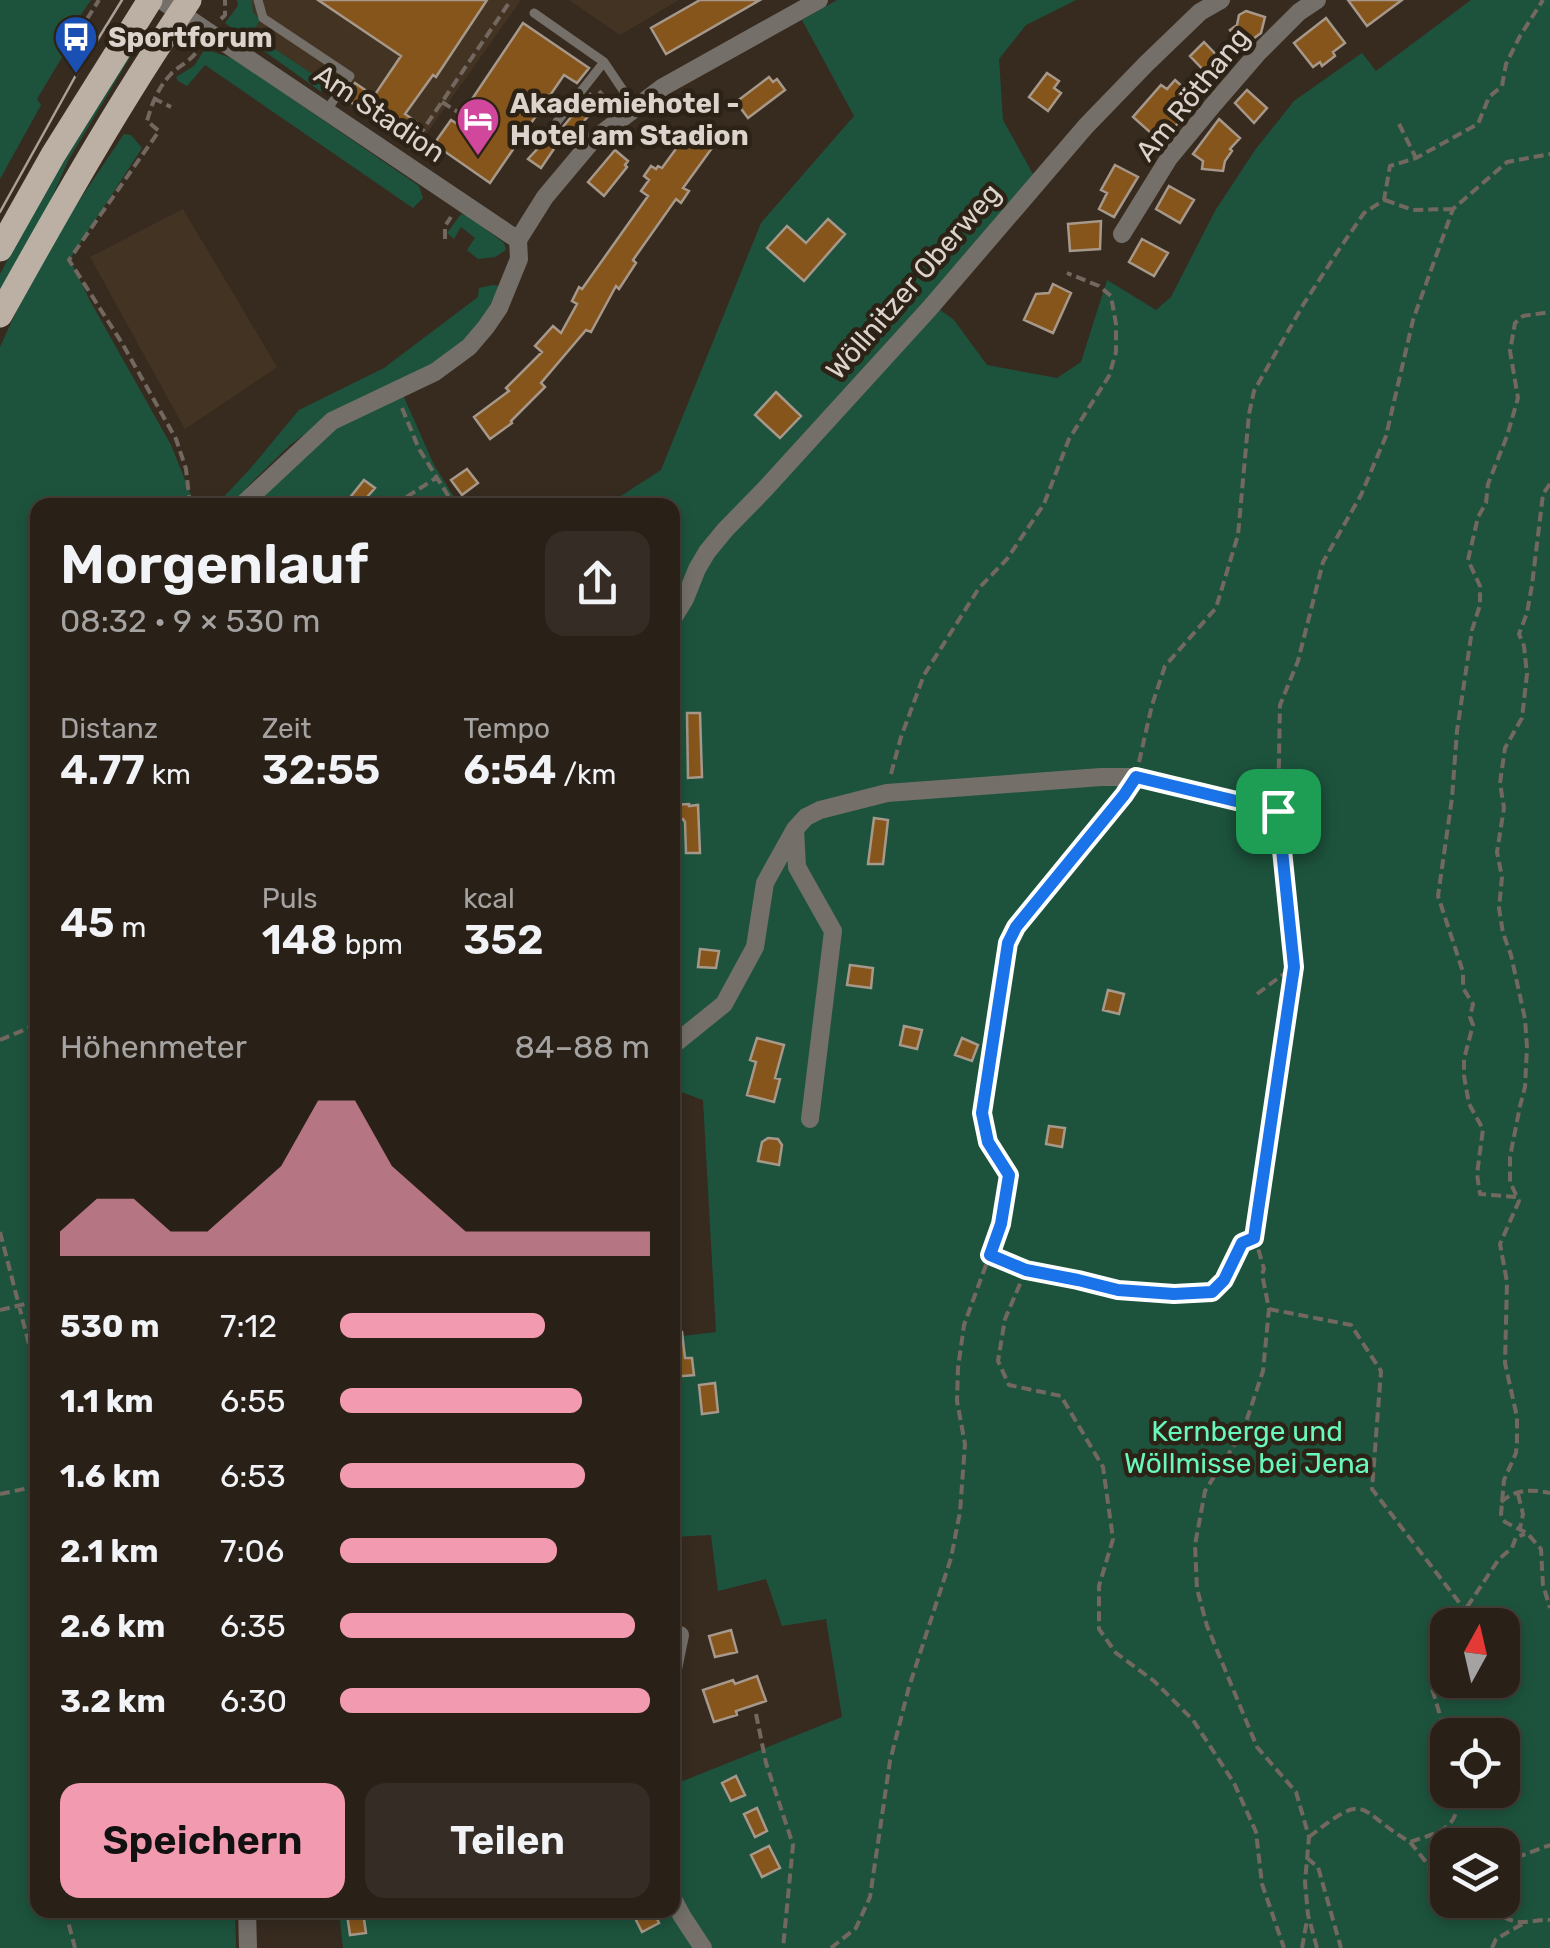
<!DOCTYPE html>
<html lang="de">
<meta charset="utf-8">
<style>
body{margin:0;font-family:Rubik,sans-serif;background:#352d25;color:#f1f3f6;height:100vh;display:flex;flex-direction:column;font-size:38px;white-space:nowrap}
*{box-sizing:border-box;margin:0}
p{font-size:32px;color:#a5a3a2}
.icon{flex:none;width:55px;height:55px;fill:none;stroke:currentColor;stroke-width:2;stroke-linecap:round;stroke-linejoin:round}
.map{position:relative;flex:1;overflow:hidden}
.panel{position:absolute;left:30px;top:498px;width:650px;height:1420px;display:flex;flex-direction:column;background:#292018;border-radius:20px;box-shadow:0 5px 15px #0003,0 0 0 2px #453e37}
.panel>*{flex:none}
.needle{width:65px;rotate:8deg}
.fabs{position:absolute;left:1430px;top:1608px;display:grid;gap:20px}
.fabs a{display:grid;place-items:center;width:90px;height:90px;border-radius:20px;background:#292018;box-shadow:0 5px 15px #0003,0 0 0 2px #453e37;font-size:50px}
.pin{position:absolute;display:grid;place-items:center;width:85px;height:85px;color:#fff;margin:-42px;border-radius:20px;box-shadow:0 5px 15px #0006}
.round{display:grid;place-items:center;flex:none;width:105px;height:105px;border-radius:20px;background:#352d25}
.overview{display:flex;align-items:center;justify-content:space-between;height:170px;padding:0 30px}
h1{font-size:55px;font-weight:600;line-height:75px}
.figures{display:grid;grid-template-columns:repeat(3,1fr);gap:15px;height:170px;padding:10px 30px}
.figures div{display:grid;align-content:center}
.figures b{font-size:42px;font-weight:600}
.figures small{font-size:28px;font-weight:400}
.figures p{font-size:28px}
.chart{height:280px;padding:20px 30px}
.chart p{display:flex;justify-content:space-between}
.chart svg{width:100%;height:180px;margin-top:10px;fill:#f29aaf;opacity:.7}
.cta{display:flex;gap:20px;margin-top:auto;padding:20px 30px}
.cta a{flex:1;height:115px;border-radius:20px;background:#f29aaf;color:#111;font-size:40px;font-weight:600;line-height:115px;text-align:center}
.cta a+a{background:#352d25;color:#f1f3f6}
ul{padding:0 30px;list-style:none;font-size:32px}
li{display:grid;grid-template-columns:160px 120px 1fr;align-items:center;height:75px}
li i{height:25px;border-radius:12px;background:#f29aaf}
.map>svg:first-child{display:block}
</style>
<div class="map">
<svg width="1550" height="1948" viewBox="0 0 1550 1948">
<rect width="100%" height="100%" fill="#372b20"/>
<path fill="#433322" d="M241,0H521L415,150L228,20Z
M569,0H679L620,35Z
M183,209L277,367L185,429L90,257Z"/>
<path fill="#1d533d" fill-rule="evenodd" d="M0,0H91L78,19L83,22L37,99L41,105L0,179Z
M237,0H252L253,12L260,20L252,34L323,81L330,72L336,77L335,84L326,92L320,91L225,23L238,6Z
M837,0H1076L1026,25L999,59L1003,120L1039,185L936,307L954,320L987,365L1057,378L1081,362L1107,280L1156,310L1171,297L1215,211L1255,150L1294,101L1362,53L1376,71L1471,0H1550V1948H343L339,1910H672L673,1785L842,1717L826,1619L782,1626L766,1579L718,1591L711,1535L673,1537V1337L716,1332L703,1100L673,1089L672,505H607L661,470L761,223L854,116L802,20ZM1448,1625H1502V1680H1448ZM1448,1735H1502V1790H1448ZM1448,1845H1502V1900H1448Z
M205,49L234,59L419,186L423,198L413,208L205,65L187,86L178,81L176,77L194,66Z
M129,53L132,54L69,159L41,222L0,298V274L37,205Z
M124,134L131,135L142,148L70,259L89,299L171,445L195,505H38V1910H235L236,1948H0V347L46,247H48Z
M461,214L468,216L504,243L506,250L495,257L478,259L467,250L475,238L461,227L454,239L447,233Z
M493,285L500,286L479,326L438,363L328,417L290,445L250,484L233,505H216L250,469L299,410L384,368L478,297L479,288Z
M403,395L434,465L459,505H250L282,470L348,419Z"/>
<path fill="#86551b" stroke="#a6988a" stroke-width="2.5" d="M318,0H487L436,77L433,75L405,114L418,123L405,141L345,98L355,83L374,96L401,56Z
M700,0H760L666,54L651,28Z
M1348,0H1402L1367,26Z
M1246,11L1265,17L1261,33L1242,47L1230,30L1237,25L1239,15Z
M1326,18L1345,43L1333,52L1335,56L1322,66L1320,62L1313,67L1294,43Z
M523,23L589,68L577,83L564,75L490,183L434,144L451,120L456,123Z
M1204,42L1227,66L1212,79L1190,56Z
M1047,73L1059,81L1054,88L1061,93L1048,111L1029,97Z
M769,77L773,82L777,79L785,90L748,118L736,102Z
M1175,80L1193,96L1182,108L1187,113L1161,142L1133,117L1161,85L1167,89Z
M1247,90L1267,108L1254,123L1235,103Z
M590,94L600,104L561,145L558,143L541,168L528,159L554,131L562,128Z
M1219,119L1240,138L1230,149L1232,151L1225,161L1223,171L1202,169L1203,161L1193,154Z
M689,131L712,148L683,188L689,191L681,203L676,199L633,260L636,263L619,289L616,286L591,332L586,330L541,383L545,387L511,421L512,423L490,439L474,417L509,391L506,388L542,352L535,346L553,326L561,333L577,304L572,301L579,287L582,289L648,196L641,191L649,180L644,176L651,166L656,169L658,166L662,168Z
M615,150L628,161L625,165L627,167L604,196L588,182Z
M1115,165L1138,177L1114,217L1099,209L1107,193L1101,190Z
M1169,186L1194,200L1180,223L1156,209Z
M828,219L845,234L804,281L767,248L787,226L806,243Z
M1101,221L1100,249L1070,251L1068,224Z
M1142,239L1168,253L1154,276L1129,262Z
M1053,284L1071,293L1053,333L1024,320L1036,294L1049,293Z
M776,392L801,416L780,438L755,415Z
M467,469L478,483L462,495L451,480Z
M364,480L375,488L360,505H344Z
M687,713H700L702,777L688,778Z
M689,804V806L698,805L700,853H686L685,822L683,819L672,820V805Z
M874,818L888,820L883,864H868Z
M700,949L719,951L716,968L698,967Z
M850,965L873,968L871,988L847,985Z
M1108,990L1124,994L1119,1014L1103,1010Z
M904,1026L922,1030L917,1049L900,1045Z
M757,1038L784,1045L775,1078L780,1079L774,1102L747,1095L756,1062L750,1060Z
M962,1038L978,1045L972,1061L955,1055Z
M1049,1126L1065,1128L1062,1147L1046,1144Z
M768,1138L778,1139L782,1145L779,1165L758,1161L762,1142Z
M682,1332L685,1358H692L694,1375L672,1377V1333Z
M715,1383L718,1412L702,1414L699,1385Z
M731,1630L737,1652L715,1657L709,1636Z
M757,1676L766,1701L736,1711L737,1715L714,1722L703,1690L733,1680L735,1684Z
M736,1776L745,1795L731,1801L722,1783Z
M757,1808L767,1831L755,1837L744,1814Z
M769,1846L780,1868L762,1877L751,1855Z
M641,1910H653L659,1923L642,1932L633,1914Z
M363,1912L366,1933L350,1935L347,1914Z"/>
<g fill="none" stroke-linecap="round" stroke-linejoin="round">
<path stroke="#73685f" stroke-width="4" stroke-dasharray="10 5" stroke-linecap="butt" d="M87,19L99,0
M221,19L225,15V0
M599,91L608,101
M153,98L171,107
M442,102L464,116
M1399,124L1416,158
M410,149L511,0
M1385,200L1413,210L1453,209
M445,239V226L451,217
M402,408L419,449L454,505
M1550,484L1543,494L1532,585L1527,613L1519,634L1524,646L1527,674L1522,718L1505,748L1500,783L1504,808L1497,852L1502,877L1499,908L1503,933L1511,955L1525,1019L1527,1047L1525,1087L1520,1106L1510,1157V1182L1519,1201L1500,1244L1507,1282L1505,1363L1517,1417V1441L1516,1453L1504,1480L1501,1514L1505,1522L1527,1533L1541,1549L1543,1585L1550,1608
M190,505L186,469L176,439L122,343L69,260L159,131L147,121C152,103 158,88 171,74C180,65 190,62 197,51
M394,505L436,478
M1139,762L1152,705L1165,666L1216,608L1238,535L1249,414L1254,391L1303,305L1338,251L1364,213L1384,200L1390,166L1416,158L1478,124L1489,97L1502,86L1506,64L1520,36L1543,0
M891,774L901,737L924,675L979,588L1007,559L1044,504L1069,439L1109,376L1116,352V324L1111,296L1099,286L1067,273
M1151,780L1278,811
M1257,994L1293,967
M0,1040L38,1024
M1516,1197L1480,1194L1477,1174L1483,1129L1469,1104L1464,1076V1059L1473,1025L1470,1017L1473,1004L1463,988V972L1438,896L1452,798L1457,731L1472,630L1480,605V586L1468,560L1478,517L1486,503L1488,484L1507,436L1518,398L1510,351L1515,323L1523,316L1550,312
M0,1232L38,1379
M990,1255L1026,1270L1079,1280L1118,1290L1174,1294L1211,1291L1224,1280L1242,1243L1255,1238
M1026,1270L1005,1319L998,1361L1009,1385L1061,1396L1103,1467L1113,1539L1099,1586V1629L1116,1653L1154,1681L1193,1720L1234,1783L1256,1832L1262,1884L1284,1948
M1269,1309L1351,1325L1381,1371L1372,1489L1465,1610
M0,1310L38,1301
M0,1494L38,1486
M1518,1494L1523,1514L1520,1528
M1501,1502C1516,1489 1530,1489 1550,1493
M756,1714L766,1763L793,1845L783,1948
M1448,1742L1431,1685L1439,1643L1447,1622L1465,1610L1499,1559L1512,1548L1516,1537L1525,1534
M1309,1837C1370,1789 1355,1810 1410,1842C1442,1831 1460,1829 1458,1790
M1410,1842L1434,1872L1448,1879
M1307,1858L1318,1867L1341,1948
M1502,1863L1550,1845
M1479,1900C1492,1910 1507,1923 1524,1922C1534,1922 1541,1919 1550,1920
M65,1910L75,1948
M831,1948L856,1928L870,1897L890,1761L909,1687L951,1558L960,1512L965,1444L957,1401L958,1368L964,1325L1001,1224L1009,1175L988,1143L982,1113L1008,943L1016,927L1125,792
M1302,1948L1307,1920
M1317,1948L1308,1915L1305,1882L1309,1837L1296,1792L1257,1747L1207,1626L1197,1589L1195,1545L1205,1491L1243,1431L1263,1371L1269,1309L1262,1274L1264,1269L1255,1238L1293,967L1278,811L1280,705L1298,661L1323,562L1361,495L1386,436L1413,320L1453,209L1507,162L1550,154
M1492,1948L1496,1939L1526,1922"/>
<path stroke="#746f69" stroke-width="9" d="M258,0L263,18L350,76L327,110
M534,13L604,62L635,108
M556,123L604,62"/>
<path stroke="#746f69" stroke-width="18" d="M161,0L518,240
M1122,234L1169,158L1213,105L1257,54L1299,12L1317,0
M242,505L332,421L435,372L469,347L486,327L499,308L519,259L518,240L545,197L592,141L663,87L819,0
M672,620L685,599L697,569L707,552L725,530L765,489L929,309L1086,126L1146,64L1200,12L1221,0
M795,829L797,867L833,931L810,1119
M672,1046L724,1004L755,947L765,883L795,829L806,817L820,810L887,793L1101,777H1136
M672,1674L680,1635
M672,1897L682,1916L703,1948
M247,1910L248,1948"/>
<path stroke="#bbb0a3" stroke-width="25" d="M0,249L53,155L150,0
M0,315C59,209 120,101 189,0"/>
<path stroke="#a9a098" stroke-width="2.5" d="M0,212L76,75L122,0"/>
</g>
<g fill="none" stroke-linecap="round" stroke-linejoin="round">
<g stroke="#fff" stroke-width="20">
<path id="route" d="M1136,777L1278,811L1294,967L1254,1238L1242,1243L1224,1280L1212,1292L1174,1294L1118,1290L1078,1280L1026,1270L990,1255L1001,1224L1009,1175L988,1142L982,1113L1008,943L1016,927L1124,795Z"/>
</g>
<use href="#route" stroke="#1a73e8" stroke-width="12"/>
</g>
<defs>
<g id="bus-pin" transform="scale(2.25)"><path d="M0 17L-7.5 6A9.5 9.5 0 1 1 7.5 6Z" fill="#1a4fb4" stroke="#2d2216"/><path d="M-5-6H5V4H4V6H2V4H-2V6H-4V4H-5ZM-3.5-4V0h7V-4ZM-3.5 1.2v1.5H-2V1.2ZM2 1.2v1.5H3.5V1.2Z" fill="#fff"/></g>
<g id="hotel-pin" transform="scale(2.25)"><path d="M0 17L-7.5 6A9.5 9.5 0 1 1 7.5 6Z" fill="#d1479c" stroke="#2d2216"/><path d="M-6-4.5h1.5V1H6V5H4.5V3h-9V5H-6ZM-4 0a1.8 1.8 0 1 1 3.6 0ZM.5 0V-2.5h3Q6-2.5 6 0Z" fill="#fff"/></g>
</defs>
<g fill-rule="evenodd">
<use href="#bus-pin" x="76" y="37"/>
<use href="#hotel-pin" x="478" y="119"/>
</g>
<g text-anchor="middle" stroke-width="9" stroke-linejoin="round" paint-order="stroke">
<g font-size="28" font-weight="bold" fill="#dbd3cc" stroke="#2d2216" text-anchor="start">
<text x="108" y="47">Sportforum</text>
<text x="510" y="113">Akademiehotel -<tspan x="510" dy="32">Hotel am Stadion</tspan></text>
</g>
<g font-size="28" fill="#dbd3cc" stroke="#2d2216">
<text transform="translate(1192 94) rotate(-51)" y="10">Am Röthang</text>
<text transform="translate(380 113) rotate(34)" y="10">Am Stadion</text>
<text transform="translate(913 281) rotate(-49)" y="10">Wöllnitzer Oberweg</text>
</g>
<g font-size="28" fill="#68f7bc" stroke="#2d2216">
<text x="1247" y="1441">Kernberge und<tspan x="1247" dy="32">Wöllmisse bei Jena</tspan></text>
</g>
</g>
</svg>
<div class="fabs">
<a><svg class="needle" viewBox="-14 -14 28 28"><path d="M0-13l5 13h-10z" fill="#e53935"/><path d="M0 13l5-13h-10z" fill="#a5a3a2"/></svg></a>
<a><svg class="icon" aria-label="locate" viewBox="0 0 24 24"><circle cx="12" cy="12" r="6"/><path d="M12 2v4M12 18v4M2 12h4M18 12h4"/></svg></a>
<a><svg class="icon" aria-label="layers" viewBox="0 0 24 24"><path d="M12 4l9 5-9 5-9-5zM3 14l9 5 9-5"/></svg></a>
</div>
<div class="pin" style="left:1278px;top:811px;background:#1e9e55"><svg class="icon" aria-label="arrive" viewBox="0 0 24 24"><path d="M6 21V4h12l-3 4 3 4H6"/></svg></div>
<section class="panel">
<div class="overview"><div><h1>Morgenlauf</h1><p>08:32 · 9 × 530 m</p></div><a class="round"><svg class="icon" aria-label="share" viewBox="0 0 24 24"><path d="M12 15V3M7 8l5-5 5 5M5 13v7h14v-7"/></svg></a></div>
<div class="figures">
<div><p>Distanz</p><b>4.77<small> km</small></b></div>
<div><p>Zeit</p><b>32:55</b></div>
<div><p>Tempo</p><b>6:54<small> /km</small></b></div>
</div>
<div class="figures">
<div><b>45<small> m</small></b></div>
<div><p>Puls</p><b>148<small> bpm</small></b></div>
<div><p>kcal</p><b>352</b></div>
</div>
<div class="chart"><p><span>Höhenmeter</span>84–88 m</p>
<svg viewBox="0 0 160 44" preserveAspectRatio="none"><path d="M0 44V38L10 30L20 30L30 38L40 38L50 30L60 22L70 6L80 6L90 22L100 30L110 38L120 38L130 38L140 38L150 38L160 38V44z"/></svg>
</div>
<ul>
<li><b>530 m</b>7:12<i style="width:66%"></i></li>
<li><b>1.1 km</b>6:55<i style="width:78%"></i></li>
<li><b>1.6 km</b>6:53<i style="width:79%"></i></li>
<li><b>2.1 km</b>7:06<i style="width:70%"></i></li>
<li><b>2.6 km</b>6:35<i style="width:95%"></i></li>
<li><b>3.2 km</b>6:30<i style="width:100%"></i></li>
</ul>
<div class="cta"><a>Speichern</a><a>Teilen</a></div>
</section>
</div>
